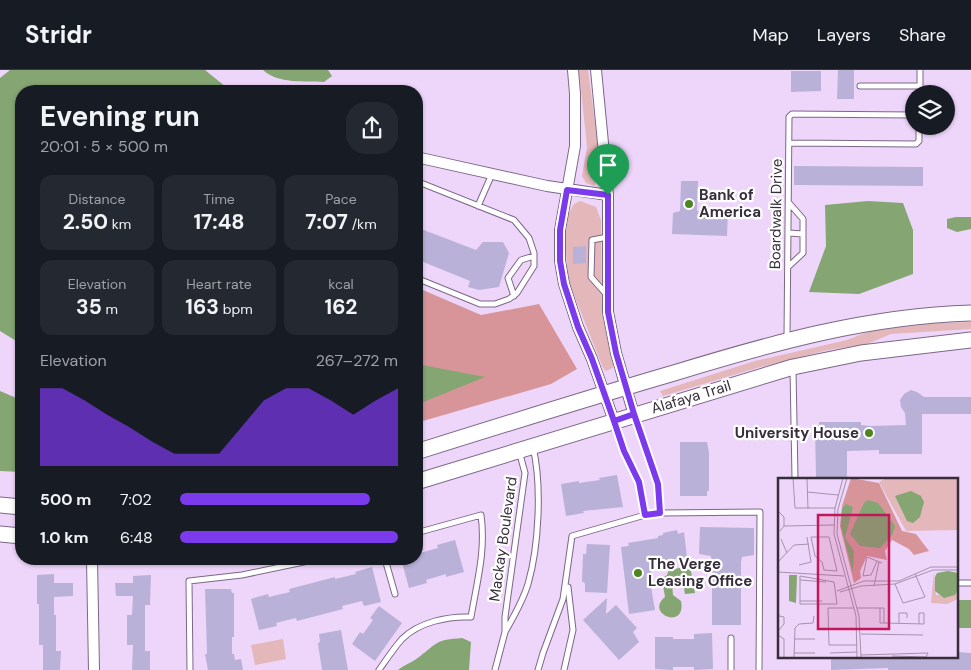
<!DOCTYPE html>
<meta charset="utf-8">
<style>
body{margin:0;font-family:"DM Sans",sans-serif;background:#242831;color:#f1f3f6;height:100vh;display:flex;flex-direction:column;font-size:19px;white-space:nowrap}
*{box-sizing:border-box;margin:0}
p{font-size:16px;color:#9ea1a6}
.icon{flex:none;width:28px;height:28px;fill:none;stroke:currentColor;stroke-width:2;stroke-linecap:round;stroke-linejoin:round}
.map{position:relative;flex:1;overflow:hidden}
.details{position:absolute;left:15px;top:15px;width:408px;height:480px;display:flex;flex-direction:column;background:#171b24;border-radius:20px;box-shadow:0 1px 4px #0004}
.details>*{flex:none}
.tools{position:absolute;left:905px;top:15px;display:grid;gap:10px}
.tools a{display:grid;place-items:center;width:50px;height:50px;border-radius:50%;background:#171b24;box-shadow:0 1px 4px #0004;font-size:25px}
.pin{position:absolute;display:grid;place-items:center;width:42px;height:42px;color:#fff;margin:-51px -21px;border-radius:50% 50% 50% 0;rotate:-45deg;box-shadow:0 0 5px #0007}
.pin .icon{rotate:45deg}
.round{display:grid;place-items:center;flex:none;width:52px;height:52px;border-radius:20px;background:#242831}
.head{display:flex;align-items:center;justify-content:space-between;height:85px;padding:0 25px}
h1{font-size:28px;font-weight:700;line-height:38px}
.metrics{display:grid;grid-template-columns:repeat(3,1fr);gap:8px;height:85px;padding:5px 25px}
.metrics div{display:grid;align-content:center;border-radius:12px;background:#242831;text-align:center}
.metrics b{font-size:21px;font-weight:700}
.metrics small{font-size:14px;font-weight:400}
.metrics p{font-size:14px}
.chart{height:140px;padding:10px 25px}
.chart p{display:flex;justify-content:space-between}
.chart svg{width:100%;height:90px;margin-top:5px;fill:#7c3aed;opacity:.7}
ul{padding:0 25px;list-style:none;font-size:16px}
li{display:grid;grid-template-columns:80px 60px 1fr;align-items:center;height:38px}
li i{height:12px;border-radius:6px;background:#7c3aed}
header{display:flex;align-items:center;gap:30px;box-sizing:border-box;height:70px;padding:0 25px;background:#171b24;border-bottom:1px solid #363941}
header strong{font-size:24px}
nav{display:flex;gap:28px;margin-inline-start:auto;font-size:18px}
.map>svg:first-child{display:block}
</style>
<header>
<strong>Stridr</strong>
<nav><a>Map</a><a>Layers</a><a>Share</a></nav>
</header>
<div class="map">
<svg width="971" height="600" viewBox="0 0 971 600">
<rect width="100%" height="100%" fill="#eed6fa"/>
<path fill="#e4b7ba" d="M579,0H588L598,75L601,107L594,116L586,113L582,106L587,77Z
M580,131L596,137L601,150L602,241L613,294V298L606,301L603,298L568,210L565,167L569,143L574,134Z
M971,252V259L891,264L867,274L828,280L757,298L663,326L660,321L755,291L847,270L870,261L937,253Z
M283,569L286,589L255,595L251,575Z"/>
<path fill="#d7959a" d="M416,217L481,245L539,234L577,299L551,314L416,353Z"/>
<path fill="#85a573" d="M10,0H205L231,21H21V274L0,261V8Z
M263,0H328L332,6L324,12C305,11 278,14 263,0Z
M868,131L903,133L913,160V204L859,224L809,222L826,176L825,135Z
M956,147H971V159L957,162L947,158V149Z
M416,294H417L485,307L416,335Z
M0,321L21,330V402L0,401Z
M690,496L695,523L685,524L682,507C672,509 672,516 673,525L681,531C687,561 644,544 665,527L663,515L660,513L661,509L667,505L669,500Z
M957,530H971V558H957Z
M462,568L471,572L469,600H398C404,595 413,592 419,587C439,572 435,570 462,568Z"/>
<path fill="#b9b1d7" d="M838,0H854V29H837Z
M791,1H821V21L791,22Z
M794,96L923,97V116L794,115Z
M681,111H698L697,141L728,142L727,166L672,164L673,143L680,141Z
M416,157L476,180L483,172H503L509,183L499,217L479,220L468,217L470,211L416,189Z
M586,176V193L573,194V177Z
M911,320L917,322L924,327H971V344H922V384H879V380L847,381V409H816L815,355H819V352H861V355L870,356L906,355L905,343L901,337L900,330L904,324Z
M680,372H707L709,383V421H707V426H680Z
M617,405L623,437L583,441L584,443L566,446L561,414L579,411V413L600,410L599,408Z
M700,457L754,458V485L742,487L741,492V555H712V492H711V486L699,484Z
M677,460L678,464L684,462L687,487L650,493L653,511H650L655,540L629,544L621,477L629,476L628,473L658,468V466L663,465V463Z
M455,470L464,502L446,507V504L426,510L427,513L409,518L401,489H416V484L438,478L437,475Z
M587,474L610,475L607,523L585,522V514L584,512H582L583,484H586Z
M372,497L381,532L364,536L362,531L342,536L343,539L297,551L296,548L276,553L277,556L259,560L251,529L268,524L269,527L290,522L289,519L335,507V509L356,504L355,502Z
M54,504V513H73V526L54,527V545H56V581H61L60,600H43V575H39V534H37V505Z
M151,505L150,535H145V581H150V600H132L133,575H127V545H132L133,526H116L115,513H133V506Z
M205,519H231L232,523H234V567H232V584H234L235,590L241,589L243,600H208L205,584H207Z
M607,528L606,544L616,535L637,558L633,562L639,572L619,590L583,550Z
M379,536L402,553L375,591L352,574L360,562L363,564L373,550L370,548Z
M341,560L348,600H322L318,574L320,571L319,564Z
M712,563L713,599L694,600V597H673V600L655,599V567H673V569H694V564Z
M957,582L971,583V600H888V598L831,600V586H957Z"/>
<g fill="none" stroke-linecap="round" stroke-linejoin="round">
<g stroke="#7d6787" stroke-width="7">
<path id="lane" d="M860,16H920
M920,24V0
M790,73L916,74L919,71V56
M416,111L514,150L529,168L534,183V196L517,223L509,229L495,234H480L416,208
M478,136L492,104
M789,163L803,164
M788,197L803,183V149L789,133
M607,225L591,207L592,170L608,167
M514,226L508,208L521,190L534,186
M787,268L789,47L792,44L914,45
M793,299L795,409
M635,347L658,414L661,443
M615,353L624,381L639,412L645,445
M385,489L395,524
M957,513H971
M505,562C514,546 523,531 528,514C539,476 542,415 533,377
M190,600L189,511L242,505L318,489
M379,600C386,590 394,578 402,569C419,552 448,546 471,547C477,512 486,480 481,445L416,463
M495,600L505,562V547L525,403L519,381
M538,600L543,583L563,529L572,466L645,445L661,443L760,442L759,600
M564,600L573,560L568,517
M731,600V568"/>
</g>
<g stroke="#7d6787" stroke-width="12">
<path id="street" d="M573,0L575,24V76L560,160V191L564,214L578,257L592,289L614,351
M596,0L608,125V242L616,283L634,345
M416,87L547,116L608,125
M92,489L94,600"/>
</g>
<g stroke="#7d6787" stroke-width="17">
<path id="primary" d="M416,382C502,355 588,328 674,303C772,273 868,246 971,243
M416,412L793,297L861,283L971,270
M0,435L21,437
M0,464L21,466"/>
</g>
<use href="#lane" stroke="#fff" stroke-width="5"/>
<use href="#street" stroke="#fff" stroke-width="10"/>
<use href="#primary" stroke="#fff" stroke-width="15"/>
</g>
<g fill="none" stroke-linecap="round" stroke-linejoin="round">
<g stroke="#fff" stroke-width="10">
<path id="route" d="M608,125V242L616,283L634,344L614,351L624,381L639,412L645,445L660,443L658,414L634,344L614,351L592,289L578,257L564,214L560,191V160L567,120L608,125"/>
</g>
<use href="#route" stroke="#7c3aed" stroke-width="6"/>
</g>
<g fill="#4d8621" stroke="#fff" stroke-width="2">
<circle cx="689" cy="134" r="5"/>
<circle cx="869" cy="363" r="5"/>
<circle cx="638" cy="503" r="5"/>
</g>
<g text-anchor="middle" stroke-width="4.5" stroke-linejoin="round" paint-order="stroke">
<g font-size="15" font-weight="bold" fill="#372d3b" stroke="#fff" text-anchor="start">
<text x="699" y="130">Bank of<tspan x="699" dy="17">America</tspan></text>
<text x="859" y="368" text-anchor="end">University House</text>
<text x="648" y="499">The Verge<tspan x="648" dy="17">Leasing Office</tspan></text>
</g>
<g font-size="15" fill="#372d3b" stroke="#fff">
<text transform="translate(776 144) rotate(-89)" y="5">Boardwalk Drive</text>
<text transform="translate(691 327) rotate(-17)" y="5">Alafaya Trail</text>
<text transform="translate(503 469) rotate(-82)" y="5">Mackay Boulevard</text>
</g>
</g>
<g transform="translate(778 408)">
<rect width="180" height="180" fill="#eed6fa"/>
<path d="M109,0H180V52L128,53L101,4ZM156,94L158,117H177L180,112V121L169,126L153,125Z" fill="#e4b7ba"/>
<path d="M73,0L101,5L124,53L138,56L151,73L136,77L131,71L114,62L107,73L109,82L89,78L82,93L83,100L76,105L62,48L64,28Z" fill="#d7959a"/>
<path d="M133,13L143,18L146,24L142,39L135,45L129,43L117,18ZM90,22L100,25L117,48L114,57L102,70L82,68L72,56L86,25ZM68,26L75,29L67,60L76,73L75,94L63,49L64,31ZM170,93L180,95V112L177,117L166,120L157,113V99L159,95ZM11,97H19L18,125L11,123Z" fill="#85a573"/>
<path fill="none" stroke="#a592ae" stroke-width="1" d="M15,0L17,30H57M29,0L30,31M65,0L57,30L56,56L78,138L79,180M69,0L60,31L59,56L81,138L83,180M85,0H107M29,14L60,17M0,33L6,39V48L2,53M6,48L56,47M33,59H51L59,93L46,92L44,84L37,78ZM3,61L9,75M99,83L93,97L85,98L89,79L104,85M0,84L16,67L31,66M21,87L33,84L29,59M0,94L66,98M22,98L56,104L59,126H22ZM22,102L48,104M117,106L125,125L147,119L137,96M96,108L101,84M59,113L86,103H121L153,89H180M62,114L83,108L117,106L155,92H180M22,123H44M76,130H50L51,167H79M79,130H102M102,130H106V145M102,130V145H106M0,132L1,138L6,139V146L0,153M106,145L146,146V135H141V146M121,145V135H129V140M83,156L145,157M0,157L6,161V180M16,161H37M16,175H37M52,175L79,174M83,177L150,175L148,179L114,178M16,180L17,150L21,146L35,145L36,138"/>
<path fill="#c2185b" fill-opacity="0.15" stroke="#c2185b" stroke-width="2.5" d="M40,37H111V151H40Z"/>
<rect width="180" height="180" fill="none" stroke="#372d3b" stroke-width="2.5"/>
</g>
</svg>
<div class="tools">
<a><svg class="icon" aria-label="layers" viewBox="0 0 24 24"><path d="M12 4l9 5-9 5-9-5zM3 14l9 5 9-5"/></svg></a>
</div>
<div class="pin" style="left:608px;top:125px;background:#1e9e55"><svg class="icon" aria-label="arrive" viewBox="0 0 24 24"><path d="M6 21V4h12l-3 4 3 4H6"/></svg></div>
<section class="details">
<div class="head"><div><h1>Evening run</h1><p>20:01 · 5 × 500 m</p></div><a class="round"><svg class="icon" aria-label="share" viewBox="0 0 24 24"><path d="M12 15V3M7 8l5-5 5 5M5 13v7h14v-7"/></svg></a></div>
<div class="metrics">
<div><p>Distance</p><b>2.50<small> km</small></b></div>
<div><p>Time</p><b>17:48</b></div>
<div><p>Pace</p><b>7:07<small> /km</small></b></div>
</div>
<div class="metrics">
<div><p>Elevation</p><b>35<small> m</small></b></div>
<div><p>Heart rate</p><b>163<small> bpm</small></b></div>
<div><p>kcal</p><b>162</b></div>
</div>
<div class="chart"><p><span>Elevation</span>267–272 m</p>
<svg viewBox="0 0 160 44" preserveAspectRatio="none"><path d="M0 44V6L10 6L20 12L30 19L40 25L50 32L60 38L70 38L80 38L90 25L100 12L110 6L120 6L130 12L140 19L150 12L160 6V44z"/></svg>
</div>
<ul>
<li><b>500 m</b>7:02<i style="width:87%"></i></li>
<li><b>1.0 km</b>6:48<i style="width:100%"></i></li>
</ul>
</section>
</div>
